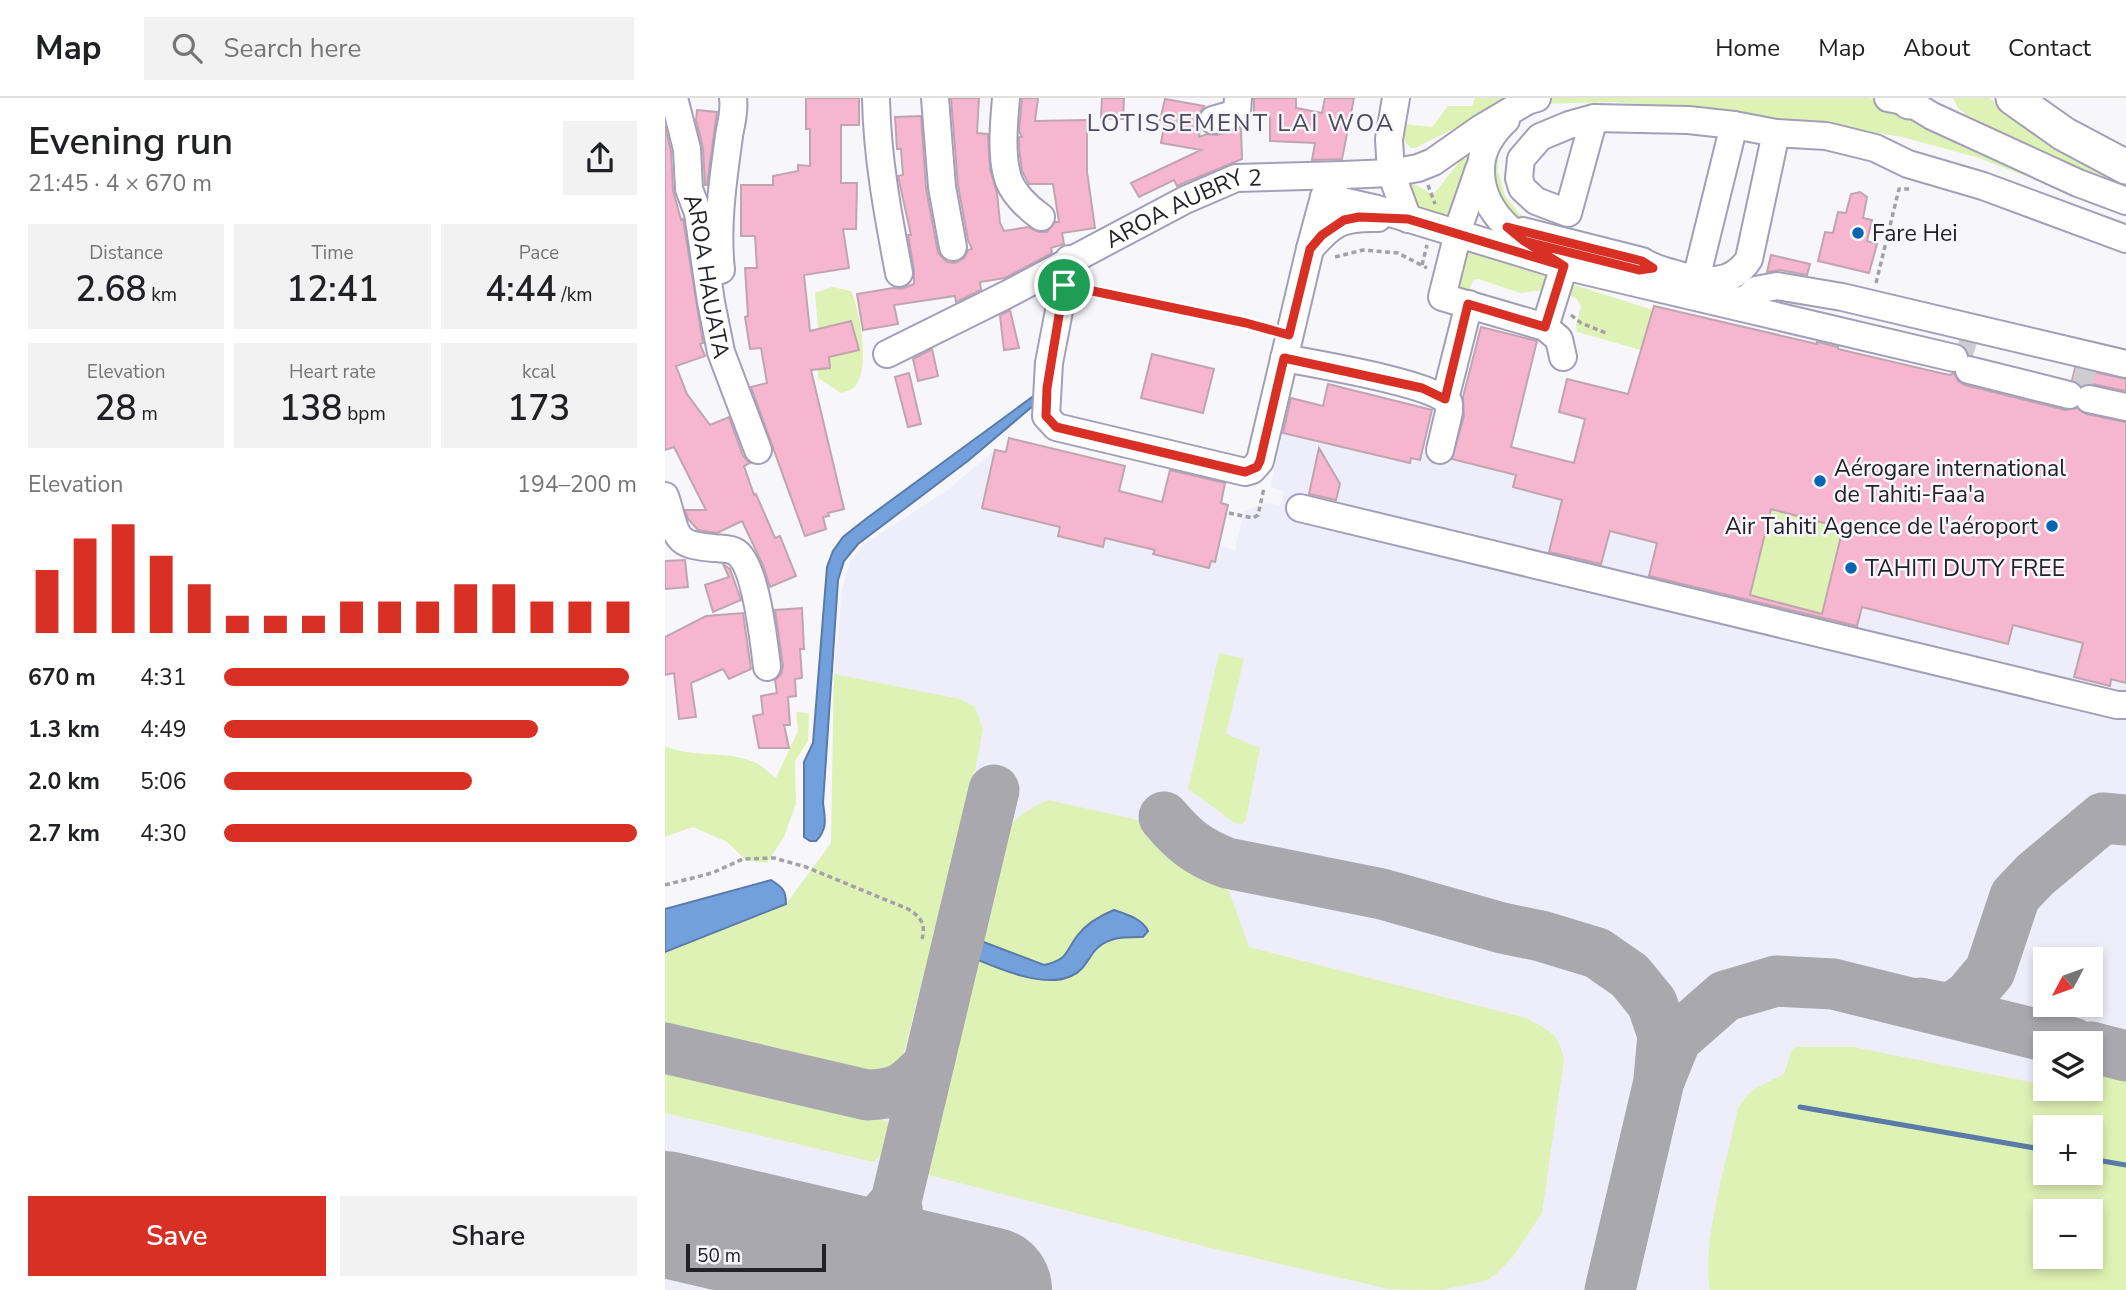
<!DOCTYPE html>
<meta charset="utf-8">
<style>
body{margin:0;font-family:"Nunito Sans",sans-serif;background:#f2f2f2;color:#202124;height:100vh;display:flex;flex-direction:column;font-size:26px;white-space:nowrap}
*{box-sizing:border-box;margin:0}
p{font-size:23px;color:#757577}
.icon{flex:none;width:38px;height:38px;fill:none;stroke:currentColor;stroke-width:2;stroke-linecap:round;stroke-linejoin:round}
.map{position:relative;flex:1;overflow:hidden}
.side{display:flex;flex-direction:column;background:#fff;width:665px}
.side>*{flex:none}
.needle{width:46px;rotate:229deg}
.controls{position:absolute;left:1368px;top:849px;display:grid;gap:14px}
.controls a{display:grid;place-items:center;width:70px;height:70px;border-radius:0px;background:#fff;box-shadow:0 4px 10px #0003;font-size:35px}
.scale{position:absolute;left:21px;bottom:18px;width:140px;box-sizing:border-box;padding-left:7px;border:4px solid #23222b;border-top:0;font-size:19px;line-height:24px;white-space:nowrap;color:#23222b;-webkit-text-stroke:5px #f7f6fb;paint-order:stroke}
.pin{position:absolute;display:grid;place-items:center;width:60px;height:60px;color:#fff;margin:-30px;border:4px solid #fff;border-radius:50%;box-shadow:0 2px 7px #0007}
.round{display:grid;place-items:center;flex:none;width:74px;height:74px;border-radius:0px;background:#f2f2f2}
.summary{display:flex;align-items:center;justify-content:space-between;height:119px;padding:0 28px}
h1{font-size:38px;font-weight:600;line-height:52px}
.figures{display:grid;grid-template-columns:repeat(3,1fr);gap:10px;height:119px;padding:7px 28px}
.figures div{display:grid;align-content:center;border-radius:0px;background:#f2f2f2;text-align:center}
.figures b{font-size:35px;font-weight:600}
.figures small{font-size:19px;font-weight:400}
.figures p{font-size:19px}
.chart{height:196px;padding:14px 28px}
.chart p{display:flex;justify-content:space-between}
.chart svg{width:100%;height:126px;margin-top:7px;stroke:#d93025;stroke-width:6}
.action{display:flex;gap:14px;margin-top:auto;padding:14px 28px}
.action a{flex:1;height:80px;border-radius:0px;background:#d93025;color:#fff;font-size:28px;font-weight:600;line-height:80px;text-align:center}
.action a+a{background:#f2f2f2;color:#202124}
ul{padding:0 28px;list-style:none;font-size:23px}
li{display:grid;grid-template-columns:112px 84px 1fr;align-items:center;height:52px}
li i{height:18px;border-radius:9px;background:#d93025}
header{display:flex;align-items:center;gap:42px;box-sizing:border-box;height:98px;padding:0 35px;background:#fff;border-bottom:2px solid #e0e0e0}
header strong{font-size:33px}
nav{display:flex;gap:38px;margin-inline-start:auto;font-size:24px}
.search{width:490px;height:63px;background:#f2f2f2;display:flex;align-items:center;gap:18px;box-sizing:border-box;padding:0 24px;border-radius:0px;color:#757577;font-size:26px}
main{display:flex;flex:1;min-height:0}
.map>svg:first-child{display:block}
</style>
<header>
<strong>Map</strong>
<div class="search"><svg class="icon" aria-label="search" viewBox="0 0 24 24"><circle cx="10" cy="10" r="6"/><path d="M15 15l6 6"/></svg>Search here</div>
<nav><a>Home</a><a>Map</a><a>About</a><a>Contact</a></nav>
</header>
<main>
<section class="side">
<div class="summary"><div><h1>Evening run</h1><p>21:45 · 4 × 670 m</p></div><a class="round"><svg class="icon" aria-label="share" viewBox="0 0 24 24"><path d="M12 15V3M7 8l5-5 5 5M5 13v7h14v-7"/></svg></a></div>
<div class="figures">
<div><p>Distance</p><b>2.68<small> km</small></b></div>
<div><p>Time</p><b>12:41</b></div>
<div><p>Pace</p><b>4:44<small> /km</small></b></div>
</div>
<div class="figures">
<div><p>Elevation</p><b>28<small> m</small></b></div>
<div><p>Heart rate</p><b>138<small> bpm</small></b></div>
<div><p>kcal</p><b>173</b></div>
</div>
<div class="chart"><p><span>Elevation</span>194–200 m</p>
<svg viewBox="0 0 160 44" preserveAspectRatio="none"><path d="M5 44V22M15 44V11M25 44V6M35 44V17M45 44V27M55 44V38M65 44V38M75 44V38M85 44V33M95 44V33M105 44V33M115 44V27M125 44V27M135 44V33M145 44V33M155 44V33"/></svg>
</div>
<ul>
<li><b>670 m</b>4:31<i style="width:98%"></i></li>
<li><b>1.3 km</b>4:49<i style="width:76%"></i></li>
<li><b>2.0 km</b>5:06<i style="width:60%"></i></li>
<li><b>2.7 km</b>4:30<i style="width:100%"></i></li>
</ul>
<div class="action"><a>Save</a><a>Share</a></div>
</section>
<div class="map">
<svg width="1461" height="1192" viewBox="0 0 1461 1192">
<rect width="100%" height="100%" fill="#f7f6fb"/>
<path fill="#eeedfa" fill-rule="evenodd" d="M989,208L1461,317V1192H0V854L121,806L166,745L169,576L177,491L185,464L198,447L284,391L330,352L341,354L344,340L460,368L454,393L497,408L505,371L560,384L556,403H545L563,407L557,436L552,435L549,447L570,452L579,413L602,405L615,408L619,393L605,389L626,300L658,308L663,286L754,308L755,305L767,308L757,353L783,360L816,229L872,243L846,349L908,365L919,321L894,314L902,281L954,294L969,301L971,270ZM1381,861H1426V906H1381ZM1381,945H1426V990H1381ZM1381,1029H1426V1074H1381ZM1381,1113H1426V1158H1381Z"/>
<path fill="#dff2b5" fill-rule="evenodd" d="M810,0H851L750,50H745L737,39L738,29L740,26L767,29L783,8H807Z
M876,0H1202C1274,7 1336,54 1400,83C1420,92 1441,99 1461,106V112L1400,93L1311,59L1237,39L1137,23L1065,18L994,7L946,4L878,6L857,18L841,34L833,58V72L840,98L854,115L866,123L906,136L904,140C887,136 868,133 853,123C840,113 832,98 829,82C822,44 845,18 876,0Z
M1288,0H1325L1338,12L1461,68V93L1386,61L1302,17L1293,10Z
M802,54L808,57L786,116L771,118L748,108L739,80L768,97Z
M802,149L886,171L878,192L855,195L813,181L808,182L804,194H798L794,189V184Z
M903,185L988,212L976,252L912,234L911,228L916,208L911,200L901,197Z
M167,189L186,193C195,212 205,268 191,287C187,292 182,293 176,295L153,280V231L150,195Z
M1106,411L1182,430L1172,452L1162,495L1170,519L1073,494L1092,470Z
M554,555L579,561L561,636L595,650L581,722L577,726L570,725L523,691Z
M169,576L295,601L310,609L318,631L307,688L238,958C232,970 225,974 212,978L0,929V854L121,806L166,745Z
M131,614L144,615L143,643L130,663L131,706L119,739L102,765L81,762L62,744L28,729L0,739V648C29,661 65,651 93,666C100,670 105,676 111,680L133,633Z
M383,702L482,724L515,756L562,788L584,849L861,920C884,933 893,934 899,961L877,1115L847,1160L831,1176L820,1183L776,1192L724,1191L542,1149L260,1076L306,859L330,869L407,878C441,850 426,840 478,839L481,827L449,812C434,818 423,825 412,838C399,854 403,862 379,867L311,841L334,745C345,722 360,712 383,702Z
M1130,949H1188L1381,987V990H1426V970L1461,977V1192H1045C1036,1143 1063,1060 1073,1010C1088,987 1097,988 1119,976L1127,952ZM1381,1029H1426V1074H1381ZM1381,1113H1426V1158H1381Z
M0,971L221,1023L225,1025V1029L218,1056L210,1063H204L0,1015Z"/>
<path fill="#71a0dc" stroke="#5a7aa7" stroke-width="2" d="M374,294L375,302L304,362L193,446L179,463L173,482L158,705C160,720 163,731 151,743H145L139,739V664L148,645L162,469L168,453L178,439L202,420Z
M106,782C117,789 121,792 121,806L0,854V811Z
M449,812C461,816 478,821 483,833L478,839C460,839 440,838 428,855C422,863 417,874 406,878C379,891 332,870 306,859L311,841L379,867C403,862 400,854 412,838C422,825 434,818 449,812Z"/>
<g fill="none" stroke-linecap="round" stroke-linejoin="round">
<path stroke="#5a7aa7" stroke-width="5" d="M1135,1009L1381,1052
M1426,1061L1461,1067"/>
<path stroke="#aaa8af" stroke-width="51" d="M499,719C518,742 533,754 562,765L717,796L837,830L876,838L932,855L965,878L987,905L998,937L994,981
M1255,905L1286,911L1304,898L1325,873L1350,798L1370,777L1438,720L1461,722
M1426,949L1461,958
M0,950L202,997C233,996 242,990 262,968
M231,1103C236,1148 241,1150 273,1180
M141,1149C187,1146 203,1139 231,1103L329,692
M945,1192L994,983L1011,941L1060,898L1111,883L1168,886L1408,945"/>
<path stroke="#aaa8af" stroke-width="126" d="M0,1116L324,1192"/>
</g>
<path fill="#f6b6cf" stroke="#c0a5af" stroke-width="2" fill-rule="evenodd" d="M141,0H194V27H176V85H192L191,131H178L184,170L139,177L145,233L186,223L194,252L164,259L165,270L146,272L179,411L163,415L164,418L158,419L161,431L140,438L86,289L102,285L96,250L85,251L80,219L83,218L80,170H92L90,138H76V87H108V78L133,73V67L145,68V31H141Z
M286,0H314L312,35L323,36L325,71L332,95L335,125L339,133L363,129L374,134H382L390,124H394L388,86H364L357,73L354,49V39H357L354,33L357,0H373L370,23L422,22V74L430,130L397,135L399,146L386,150L387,155L340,180L315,184L316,192L291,204L290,198L229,207L233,226L198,232L192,196L228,190L236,191L249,186V172L243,137H246L233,78L238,77L236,51H232L230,19L256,18L261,90L273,155L282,164L290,165L299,160L303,152L307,151L303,142L293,87Z
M437,0H459L458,21L436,20Z
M589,0H631V10L657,15L660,0H689L677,61L647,62L650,45L605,43V19H589Z
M500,1L539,8L533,19L535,30L534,39L542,36L552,37L576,30L577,61L512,88L509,82L474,99L466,85L536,52L496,45L500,23L495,22Z
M32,12L52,14L42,87H40L38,50L31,22Z
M0,28L6,53L8,92L16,122L18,121L38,245L35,246L40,258L11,268L22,296L45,327L64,319L78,358L85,365L79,368L89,397L91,396L110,440L115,438L131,478L105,489L98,467L77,423L52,435L33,432L23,421L20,412H41L9,349L0,352Z
M1195,94L1202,99L1198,120L1207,122L1202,143L1212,146L1204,175L1153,163L1160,134L1168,135L1173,114L1181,115L1186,96Z
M1106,157L1145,166L1142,177L1115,172L1102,174Z
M989,208L1152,246V244L1173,249V251L1271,274L1285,277L1289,275L1293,283L1300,287L1400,312L1412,310L1421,316L1461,324V585L1446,581L1445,588L1409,579L1418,545L1348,527L1343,546L1197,509L1192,528L984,478L992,445L945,433L936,466L884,454L897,402L848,389L851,377L787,361L799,318L798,299L816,229L872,243L846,349L909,365L920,321L894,314L902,281L963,296ZM1106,411L1178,430L1157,516L1085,497Z
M345,212L354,250L339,252L335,218Z
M267,251L273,278L253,283L248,261Z
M487,256L549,271L538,315L476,300Z
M1410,270L1461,281V293L1427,286L1416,288L1407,282Z
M244,275L256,326L243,329L230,279Z
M663,286L767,312L755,362L746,360L745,365L618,335L626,300L658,308Z
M344,340L460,368L454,393L497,404L505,372L560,385L556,405L563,407L550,464L546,463L544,470L488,456L490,452L440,440L438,449L393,438L395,429L317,410L330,352L341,354Z
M654,350L675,386L671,402L644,396Z
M20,462L23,489L0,491V463Z
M58,466L65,471L76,502L48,514L40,487L64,479Z
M137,510L139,551H135L137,580L130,581L131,598L123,599L125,627H119L124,650H94L88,618L98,616L96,598L112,595L110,582L116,576L118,568L110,512Z
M78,515L86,571L64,581L58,571L26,585L31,619L14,621L9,575L0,577V539L41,518Z"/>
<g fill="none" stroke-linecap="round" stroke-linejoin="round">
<path stroke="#cdccd1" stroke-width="26" stroke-dasharray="26 13" stroke-linecap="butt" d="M1291,253L1308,258
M1408,281L1428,286"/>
<g stroke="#a29fb6" stroke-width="30">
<g id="minor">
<path id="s1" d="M9,0L22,51L24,91L33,115L46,204L56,254L93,352"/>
<path d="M211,0C212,59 223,117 234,175"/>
<path d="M270,0L277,89L288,149"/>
<path d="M341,0C339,23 336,55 342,77C346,94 363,110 376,119"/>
<path d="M731,0L724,41L726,75L743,121"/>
<path d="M1223,0L1244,4L1267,18L1413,85L1461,103"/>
<path d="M929,20L903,115L871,103L857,90L854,80L856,61L875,39L904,27L929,20L1023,22L1069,27L1111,35L1161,38L1210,50L1243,66L1318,88L1461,141"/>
<path d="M548,22L572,15L573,0"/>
<path d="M841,22C826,36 815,54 816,74C817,122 863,146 899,168L1289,260"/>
<path d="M814,71L796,123L777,199L880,229L894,241L898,259"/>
<path d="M659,99L712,111L899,168L880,229"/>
<path d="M858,133L977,163C989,171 1000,173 1014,177C1041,184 1067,188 1084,161L1111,35"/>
<path d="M645,151C668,124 678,119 713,120"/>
<path d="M404,161L384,265L381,318L391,329L580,374L587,372L595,363L645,151L659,99L666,86L678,77L726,75L753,70L768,64L815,31L862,3L872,0"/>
<path d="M56,172C51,128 58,82 64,38C66,25 70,13 68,0"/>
<path d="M1031,181L1069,27"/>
<path d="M1059,203L1081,202L1091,192L1112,188L1177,199L1461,266"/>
<path id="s2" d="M222,256L341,197L520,102L571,80L678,77"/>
<path d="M619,260C650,266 767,285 784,305V314L775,352"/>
<path d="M1304,272L1404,297"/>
<path d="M780,301L804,206"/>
<path d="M1424,301L1461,309"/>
<path d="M0,398C13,436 5,447 49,450C56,451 65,450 71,454C91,467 99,545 102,569"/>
<path d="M635,410L1452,607H1461"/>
</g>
</g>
<g stroke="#a29fb6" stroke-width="37">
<path id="major" d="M1240,0L1244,4
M1348,0L1399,36L1461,69"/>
</g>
<path stroke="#a2a1a8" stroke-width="3.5" stroke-dasharray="5 3.5" stroke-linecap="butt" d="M763,87L770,106
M670,159L698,152L733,155L762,170
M757,167L762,147
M1211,185L1234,91H1244
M418,191L606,232
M906,217L916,225L941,235
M564,415L588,420L593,417L599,390
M0,787L47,775L78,761L109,760L141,769L243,811C256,819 261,826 257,841"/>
<use href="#minor" stroke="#fff" stroke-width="26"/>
<use href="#major" stroke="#fff" stroke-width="33"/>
</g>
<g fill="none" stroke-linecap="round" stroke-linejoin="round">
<g stroke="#fff" stroke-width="14">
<path id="route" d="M399,187L382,290L381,318L391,329L580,374L592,369L595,363L619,260L757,290L780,301L803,206L880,229L899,168L859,143L974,172L988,170L977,163L842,129L859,143L899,168L743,121L694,119L679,122L657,137L645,151L624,237L581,225L399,187"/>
</g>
<use href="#route" stroke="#d93025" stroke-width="9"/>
</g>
<g fill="#0765b2" stroke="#f7f6fb" stroke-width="2.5">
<circle cx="1193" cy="135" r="7"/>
<circle cx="1155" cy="383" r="7"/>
<circle cx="1387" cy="428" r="7"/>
<circle cx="1186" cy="470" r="7"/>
</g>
<g text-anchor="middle" stroke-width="5" stroke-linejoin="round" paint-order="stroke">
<g font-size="23" fill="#23222b" stroke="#f7f6fb">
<text dy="8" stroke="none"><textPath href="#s2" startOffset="332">AROA AUBRY 2</textPath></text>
<text dy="8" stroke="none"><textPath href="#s1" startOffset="182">AROA HAUATA</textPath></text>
</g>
<g font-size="23" fill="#23222b" stroke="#f7f6fb" text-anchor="start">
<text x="1207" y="143">Fare Hei</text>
<text x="1169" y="378">Aérogare international<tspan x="1169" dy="26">de Tahiti-Faa'a</tspan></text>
<text x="1373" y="436" text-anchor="end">Air Tahiti Agence de l'aéroport</text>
<text x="1200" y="478">TAHITI DUTY FREE</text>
</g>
<g font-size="24" letter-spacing="2" fill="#4d4a5f" stroke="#f7f6fb">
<text x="576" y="33">LOTISSEMENT LAI WOA</text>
</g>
</g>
</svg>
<div class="controls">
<a><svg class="needle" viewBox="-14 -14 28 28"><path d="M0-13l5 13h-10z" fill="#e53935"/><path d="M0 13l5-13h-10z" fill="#757577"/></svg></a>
<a><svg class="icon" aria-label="layers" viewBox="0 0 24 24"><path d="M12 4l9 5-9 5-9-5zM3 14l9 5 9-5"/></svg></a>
<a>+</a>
<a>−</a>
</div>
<div class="scale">50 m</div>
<div class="pin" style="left:399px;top:187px;background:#1e9e55"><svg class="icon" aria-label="arrive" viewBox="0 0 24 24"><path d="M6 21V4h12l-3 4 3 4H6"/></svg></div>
</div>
</main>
